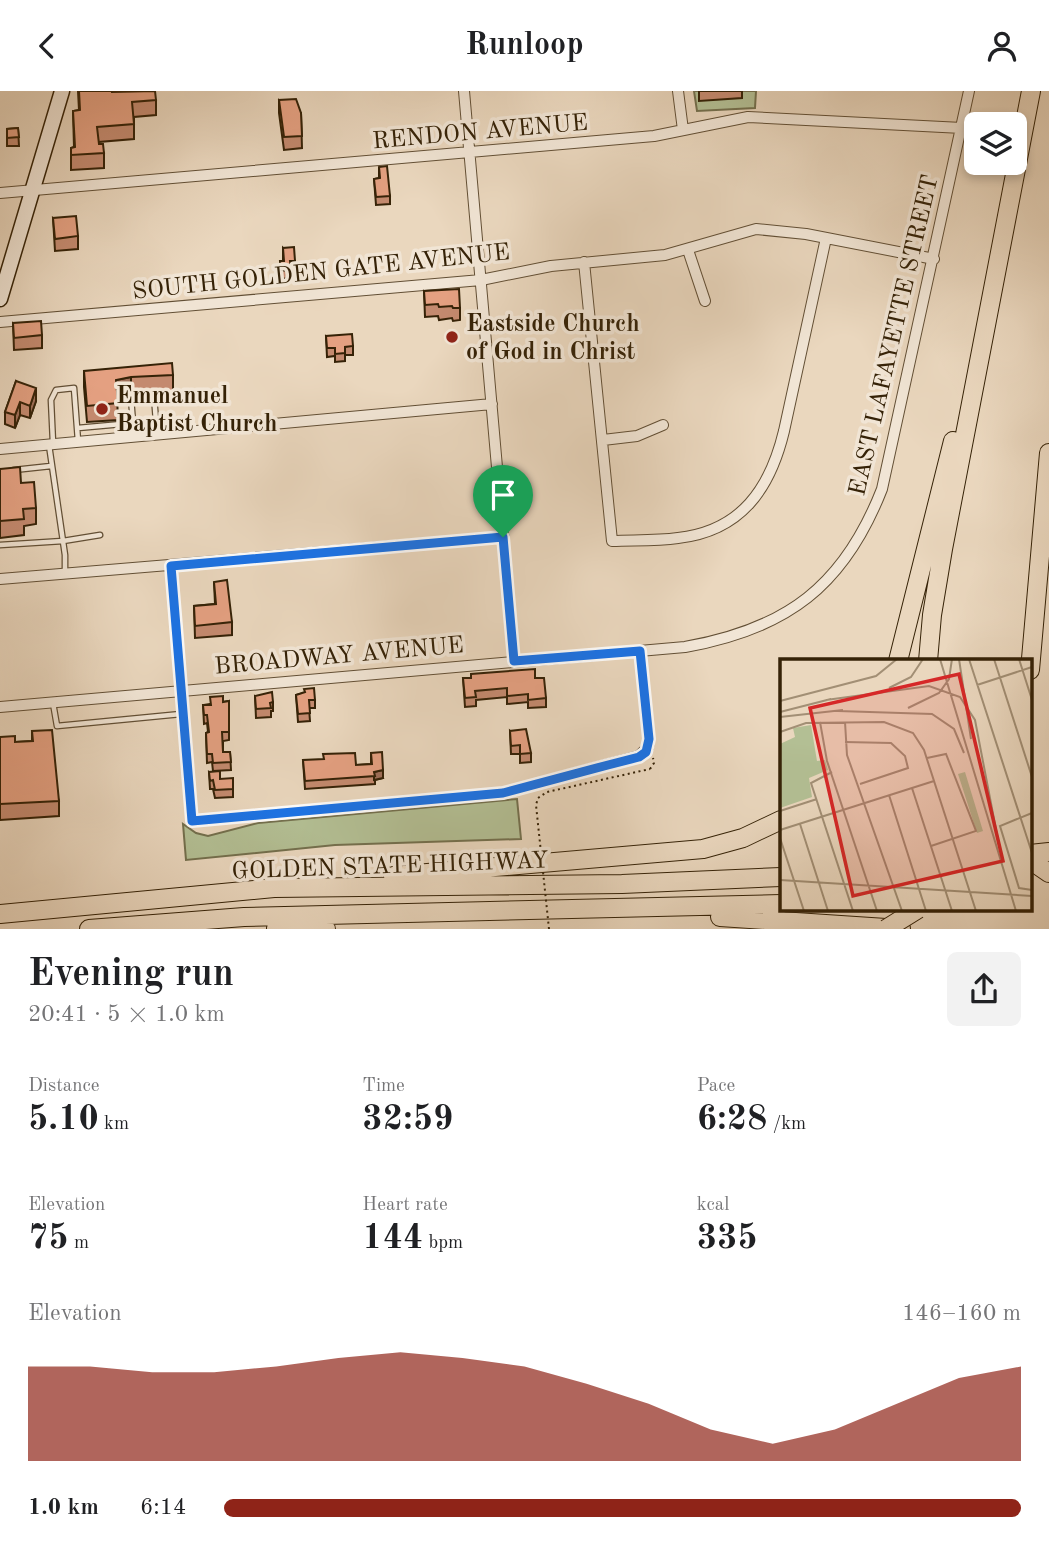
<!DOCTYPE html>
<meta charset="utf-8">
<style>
body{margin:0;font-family:"Old Standard TT",serif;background:#f2f2f2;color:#202124;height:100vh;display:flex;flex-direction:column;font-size:26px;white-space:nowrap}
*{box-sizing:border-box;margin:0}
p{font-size:23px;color:#757577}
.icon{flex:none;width:38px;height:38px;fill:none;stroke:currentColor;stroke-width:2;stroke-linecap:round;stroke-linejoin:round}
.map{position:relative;height:838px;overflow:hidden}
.details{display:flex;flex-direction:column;background:#fff;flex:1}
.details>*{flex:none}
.controls{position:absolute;left:964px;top:21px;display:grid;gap:14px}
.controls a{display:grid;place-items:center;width:63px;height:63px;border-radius:10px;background:#fff;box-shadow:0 4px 10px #0003;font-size:35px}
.pin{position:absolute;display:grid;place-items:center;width:60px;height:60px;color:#fff;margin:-72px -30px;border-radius:50% 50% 50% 0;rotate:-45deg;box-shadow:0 0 7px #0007}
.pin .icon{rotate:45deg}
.round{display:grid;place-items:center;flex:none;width:74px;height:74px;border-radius:10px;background:#f2f2f2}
.headline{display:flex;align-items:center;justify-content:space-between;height:119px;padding:0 28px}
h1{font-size:38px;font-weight:700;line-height:52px}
.figures{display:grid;grid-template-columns:repeat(3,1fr);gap:10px;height:119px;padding:7px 28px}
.figures div{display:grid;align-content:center}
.figures b{font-size:35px;font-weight:700}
.figures small{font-size:19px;font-weight:400}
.figures p{font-size:19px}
.chart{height:196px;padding:14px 28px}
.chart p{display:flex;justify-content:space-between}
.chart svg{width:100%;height:126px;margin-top:7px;fill:#8f2418;opacity:.7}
ul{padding:0 28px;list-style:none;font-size:23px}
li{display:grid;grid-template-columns:112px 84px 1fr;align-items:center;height:52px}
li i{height:18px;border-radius:9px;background:#8f2418}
header{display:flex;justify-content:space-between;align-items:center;height:91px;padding:0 28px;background:#fff;font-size:32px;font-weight:700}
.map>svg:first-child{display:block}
</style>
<header><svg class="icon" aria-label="back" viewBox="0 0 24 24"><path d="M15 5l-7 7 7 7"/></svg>Runloop<svg class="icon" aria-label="person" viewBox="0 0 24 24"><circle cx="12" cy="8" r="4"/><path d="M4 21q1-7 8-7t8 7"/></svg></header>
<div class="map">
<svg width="1049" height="838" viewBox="0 0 1049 838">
<rect width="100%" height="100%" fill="#ead7be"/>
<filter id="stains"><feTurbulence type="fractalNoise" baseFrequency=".00286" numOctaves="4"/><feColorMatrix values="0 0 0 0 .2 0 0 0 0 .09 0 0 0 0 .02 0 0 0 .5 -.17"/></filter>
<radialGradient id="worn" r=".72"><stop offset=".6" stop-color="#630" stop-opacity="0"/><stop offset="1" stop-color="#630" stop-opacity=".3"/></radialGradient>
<path fill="#b3bf94" stroke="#74704e" stroke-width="2" d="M694,0H756L755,17L697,20Z
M517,708L521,748L335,754L186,769L183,733L196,742L208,745L258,732Z"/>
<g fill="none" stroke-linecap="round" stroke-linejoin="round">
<g stroke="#624f35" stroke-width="7">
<path id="service" d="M78,337L133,332
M134,344L131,307L154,305L157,343
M53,352L51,309L56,299L74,297L78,350
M49,354L65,464V480
M14,379L51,375
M0,454L63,450L100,444
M53,612L57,635L181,623"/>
</g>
<g stroke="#624f35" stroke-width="12">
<path id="minor" d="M464,0L514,570
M678,0L683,39
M0,102L654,45L748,26L962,37
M688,159L705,210
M584,171L612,450C634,449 656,450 678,447C741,440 770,398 784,340L826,147
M0,231L481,189L551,175L665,164L756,138L806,143L934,168
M603,349L637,345L663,334
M0,358L492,313
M171,475L192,730L503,702L639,665L648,656L649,648L640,560
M0,488L504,446
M0,616L685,556C787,538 844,495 882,398L969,0"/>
</g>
<g stroke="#352207" stroke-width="17">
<path id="secondary" d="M0,208L62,0"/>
</g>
<g stroke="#352207" stroke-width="20">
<path id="motorway" d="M898,570L953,350
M928,570L932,524L943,458L1031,0
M1030,579L1049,362
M1030,763L1049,761
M1030,769L1049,782
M393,785L703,758L743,747L781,729
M0,823L274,797L622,793L781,786
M720,826L901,838
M276,837L326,838
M89,838L244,826L781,813"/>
</g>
<path stroke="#352207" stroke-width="2" stroke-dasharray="2 3.5" stroke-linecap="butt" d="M650,678L654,672L653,667"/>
<use href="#service" stroke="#f1e5d5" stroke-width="4.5"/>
<use href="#minor" stroke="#f1e5d5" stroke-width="10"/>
<use href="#secondary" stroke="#f1e5d5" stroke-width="14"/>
<use href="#motorway" stroke="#ead7be" stroke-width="18"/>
<g stroke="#352207" stroke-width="20" stroke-linecap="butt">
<path id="motorway-bridge" d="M886,838L918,818"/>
</g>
<path stroke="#352207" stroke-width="2" stroke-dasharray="2 3.5" stroke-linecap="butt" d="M549,838L536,714L538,707L547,701L650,678"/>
<use href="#motorway-bridge" stroke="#ead7be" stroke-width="18"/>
</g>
<path fill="#c48a6f" stroke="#352207" stroke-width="2" d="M78,0L112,1L156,9V24L134,26V48L99,51V53L104,62V77L71,79V57L74,56L73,20L79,19Z
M699,0H742V7L699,10Z
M279,9L301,22L302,57L284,59L279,22Z
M18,37L19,55H7V38Z
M379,76L390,105V113L376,114L374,88L379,87Z
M53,127L78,145V158L55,160Z
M283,157L295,170V178L291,179V187L281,188L280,170H283Z
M424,200L460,217V229L453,230L452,227L439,229L438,225L425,226Z
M13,232L42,244V257L14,259Z
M326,245L353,255V264H345V270L335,271V265L327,266Z
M84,280L173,284V300L131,302L117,305L118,329L87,331L84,296Z
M16,290L36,310L30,327L20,324L15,337L5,333V321Z
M0,378L21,392L36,417V433L24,435V444L0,447Z
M214,491L232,531V544L195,547L194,515L215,513Z
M463,587H535L546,607V616L528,617V611L507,613V606L476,609V615L465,616Z
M304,602L315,609V617H309L310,630L298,631L296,604Z
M255,605L273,611V620H271V626L256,627Z
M229,610V649L223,650V661H230L231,679L213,680L212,671L207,672L206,642L208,641L207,632L204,633L203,614Z
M32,640L59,710V725L0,729V646L15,651L32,650Z
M510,640L531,662V671L520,672V663H511Z
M371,662L383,687L375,689V693L305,698L303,669L356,674L371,673Z
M209,681L233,698V706L215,707L213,698H210Z"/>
<path fill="#a0705a" stroke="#352207" stroke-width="2" d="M131,286V302L116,305V289Z
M36,297V310L30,327V315Z
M20,311V324L15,337V324Z
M383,679V687L374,689V681Z"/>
<path fill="#e4a081" stroke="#352207" stroke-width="2" d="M79,0H112V1L155,0L156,9L132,11L134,33L97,36L99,53H103L104,62L71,64V57L75,56L73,20L80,19Z
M296,8L301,22L302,45L284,46L279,9Z
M18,37L19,46L7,47V38Z
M387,75L390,105L376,106L374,88L380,87L379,76Z
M76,125L78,145L55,148L53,127Z
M294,156L295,170H290L291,179L281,180L280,170H284L283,157Z
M459,198L460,217H453L452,215L439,216L438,213L425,214L424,200Z
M41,230L42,244L14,247L13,232Z
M352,243L353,255L345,256V262L335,263V257H327L326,245Z
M172,272L173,284L131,286L116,289L118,312L87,315L84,280Z
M16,290L36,297L30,315L20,311L15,324L5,321Z
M20,376L21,392L34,391L36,417L23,418L24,428L0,430V378Z
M227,489L232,531L195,535L194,515L216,513L214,491Z
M535,578V587H544L546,607L528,609V603L507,605V597L475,600L476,606L465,607L463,587H471V583Z
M314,597L315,609H309L310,622L298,623L296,604L305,601L304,598Z
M272,601L273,611L270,612L271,617L256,618L255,605Z
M223,605V611L229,610V641H222L223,661H230L231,671L213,672L212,663H207L206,642L209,641L207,624H204L203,614H211L210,606Z
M526,638L531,662L520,663V654L511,655L510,640Z
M52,639L59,710L0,713V646L15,645V651L33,650L32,640Z
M382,661L383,679L374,681L375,685L305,690L303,669L324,668L323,663L355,662L356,674L372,673L371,662Z
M220,680V688L233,687V698L215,699L213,689L210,690L209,681Z"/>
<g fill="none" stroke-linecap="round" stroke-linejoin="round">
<g stroke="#fff" stroke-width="14">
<path id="route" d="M503,446L514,570L640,560L649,648L646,661L639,666L608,674L503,702L192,730L171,475Z"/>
</g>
<use href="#route" stroke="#1a73e8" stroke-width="9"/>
</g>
<g fill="#8f2418" stroke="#f1e5d5" stroke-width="2.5">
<circle cx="452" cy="246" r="7"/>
<circle cx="102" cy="318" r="7"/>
</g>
<g text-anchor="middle" stroke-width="7" stroke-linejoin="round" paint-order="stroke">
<g font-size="24" fill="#352207" stroke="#f1e5d5">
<text transform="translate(480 40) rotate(-5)" y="8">RENDON AVENUE</text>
<text transform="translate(321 180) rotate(-6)" y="8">SOUTH GOLDEN GATE AVENUE</text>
<text transform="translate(893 244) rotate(-77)" y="8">EAST LAFAYETTE STREET</text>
<text transform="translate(339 564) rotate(-5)" y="8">BROADWAY AVENUE</text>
<text transform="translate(390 774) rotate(-2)" y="8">GOLDEN STATE HIGHWAY</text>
</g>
<g font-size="24" font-weight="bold" fill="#352207" stroke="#f1e5d5" text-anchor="start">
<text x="466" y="240">Eastside Church<tspan x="466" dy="28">of God in Christ</tspan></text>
<text x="116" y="312">Emmanuel<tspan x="116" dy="28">Baptist Church</tspan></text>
</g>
</g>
<g transform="translate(780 568)">
<rect width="252" height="252" fill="#ead7be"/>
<path d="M31,66L37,102L45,101L48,111L29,119L32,138L0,149V85L15,78L13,69ZM185,113L203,172L197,174L178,115Z" fill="#b3bf94"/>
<path fill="none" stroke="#a28f75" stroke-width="2" d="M160,0L236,252M179,0L191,80M189,0L252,194M214,0L252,118M239,0L252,41M197,26L252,8M109,29L131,18L143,0M46,41L149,27L180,38L195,61L219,186M0,42L96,17L117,0M128,49L159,34L169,20L172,0M58,52L152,55L174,70L184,94M0,53L51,40M0,58L63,51M40,63L47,102L97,252M65,63L67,96L122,252M0,73L26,64L104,63L133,74L144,91L196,252M65,83L111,84L125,97L128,109L80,125M147,99L166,95L196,172L151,187M52,113L31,124L73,252M132,129L172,252M109,136L146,252M0,152L37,140M252,154L220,167L239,229L252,231M20,165L48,252M0,171L154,122M0,179L24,252M0,221L252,237"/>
<path fill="#d62828" fill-opacity="0.15" stroke="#d62828" stroke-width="3.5" d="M179,15L223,202L73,237L30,49Z"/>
<rect width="252" height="252" fill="none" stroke="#352207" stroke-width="3.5"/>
</g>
<rect width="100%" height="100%" filter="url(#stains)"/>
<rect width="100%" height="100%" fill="url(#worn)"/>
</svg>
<div class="controls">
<a><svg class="icon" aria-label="layers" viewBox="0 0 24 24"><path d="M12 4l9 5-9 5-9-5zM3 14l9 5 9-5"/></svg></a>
</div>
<div class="pin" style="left:503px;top:446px;background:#1e9e55"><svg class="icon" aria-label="arrive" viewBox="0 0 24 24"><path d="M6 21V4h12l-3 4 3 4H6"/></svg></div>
</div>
<section class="details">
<div class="headline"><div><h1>Evening run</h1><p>20:41 · 5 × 1.0 km</p></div><a class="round"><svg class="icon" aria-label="share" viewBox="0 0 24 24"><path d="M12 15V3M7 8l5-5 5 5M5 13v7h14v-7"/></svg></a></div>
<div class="figures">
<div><p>Distance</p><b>5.10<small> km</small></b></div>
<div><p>Time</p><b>32:59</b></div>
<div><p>Pace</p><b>6:28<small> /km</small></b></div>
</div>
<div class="figures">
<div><p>Elevation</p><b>75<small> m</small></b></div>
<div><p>Heart rate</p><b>144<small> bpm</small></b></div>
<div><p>kcal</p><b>335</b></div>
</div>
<div class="chart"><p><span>Elevation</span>146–160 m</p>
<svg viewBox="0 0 160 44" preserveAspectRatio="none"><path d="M0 44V11L10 11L20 13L30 13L40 11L50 8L60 6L70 8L80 11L90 17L100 24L110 33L120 38L130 33L140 24L150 15L160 11V44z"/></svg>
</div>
<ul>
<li><b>1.0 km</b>6:14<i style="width:100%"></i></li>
</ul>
</section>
